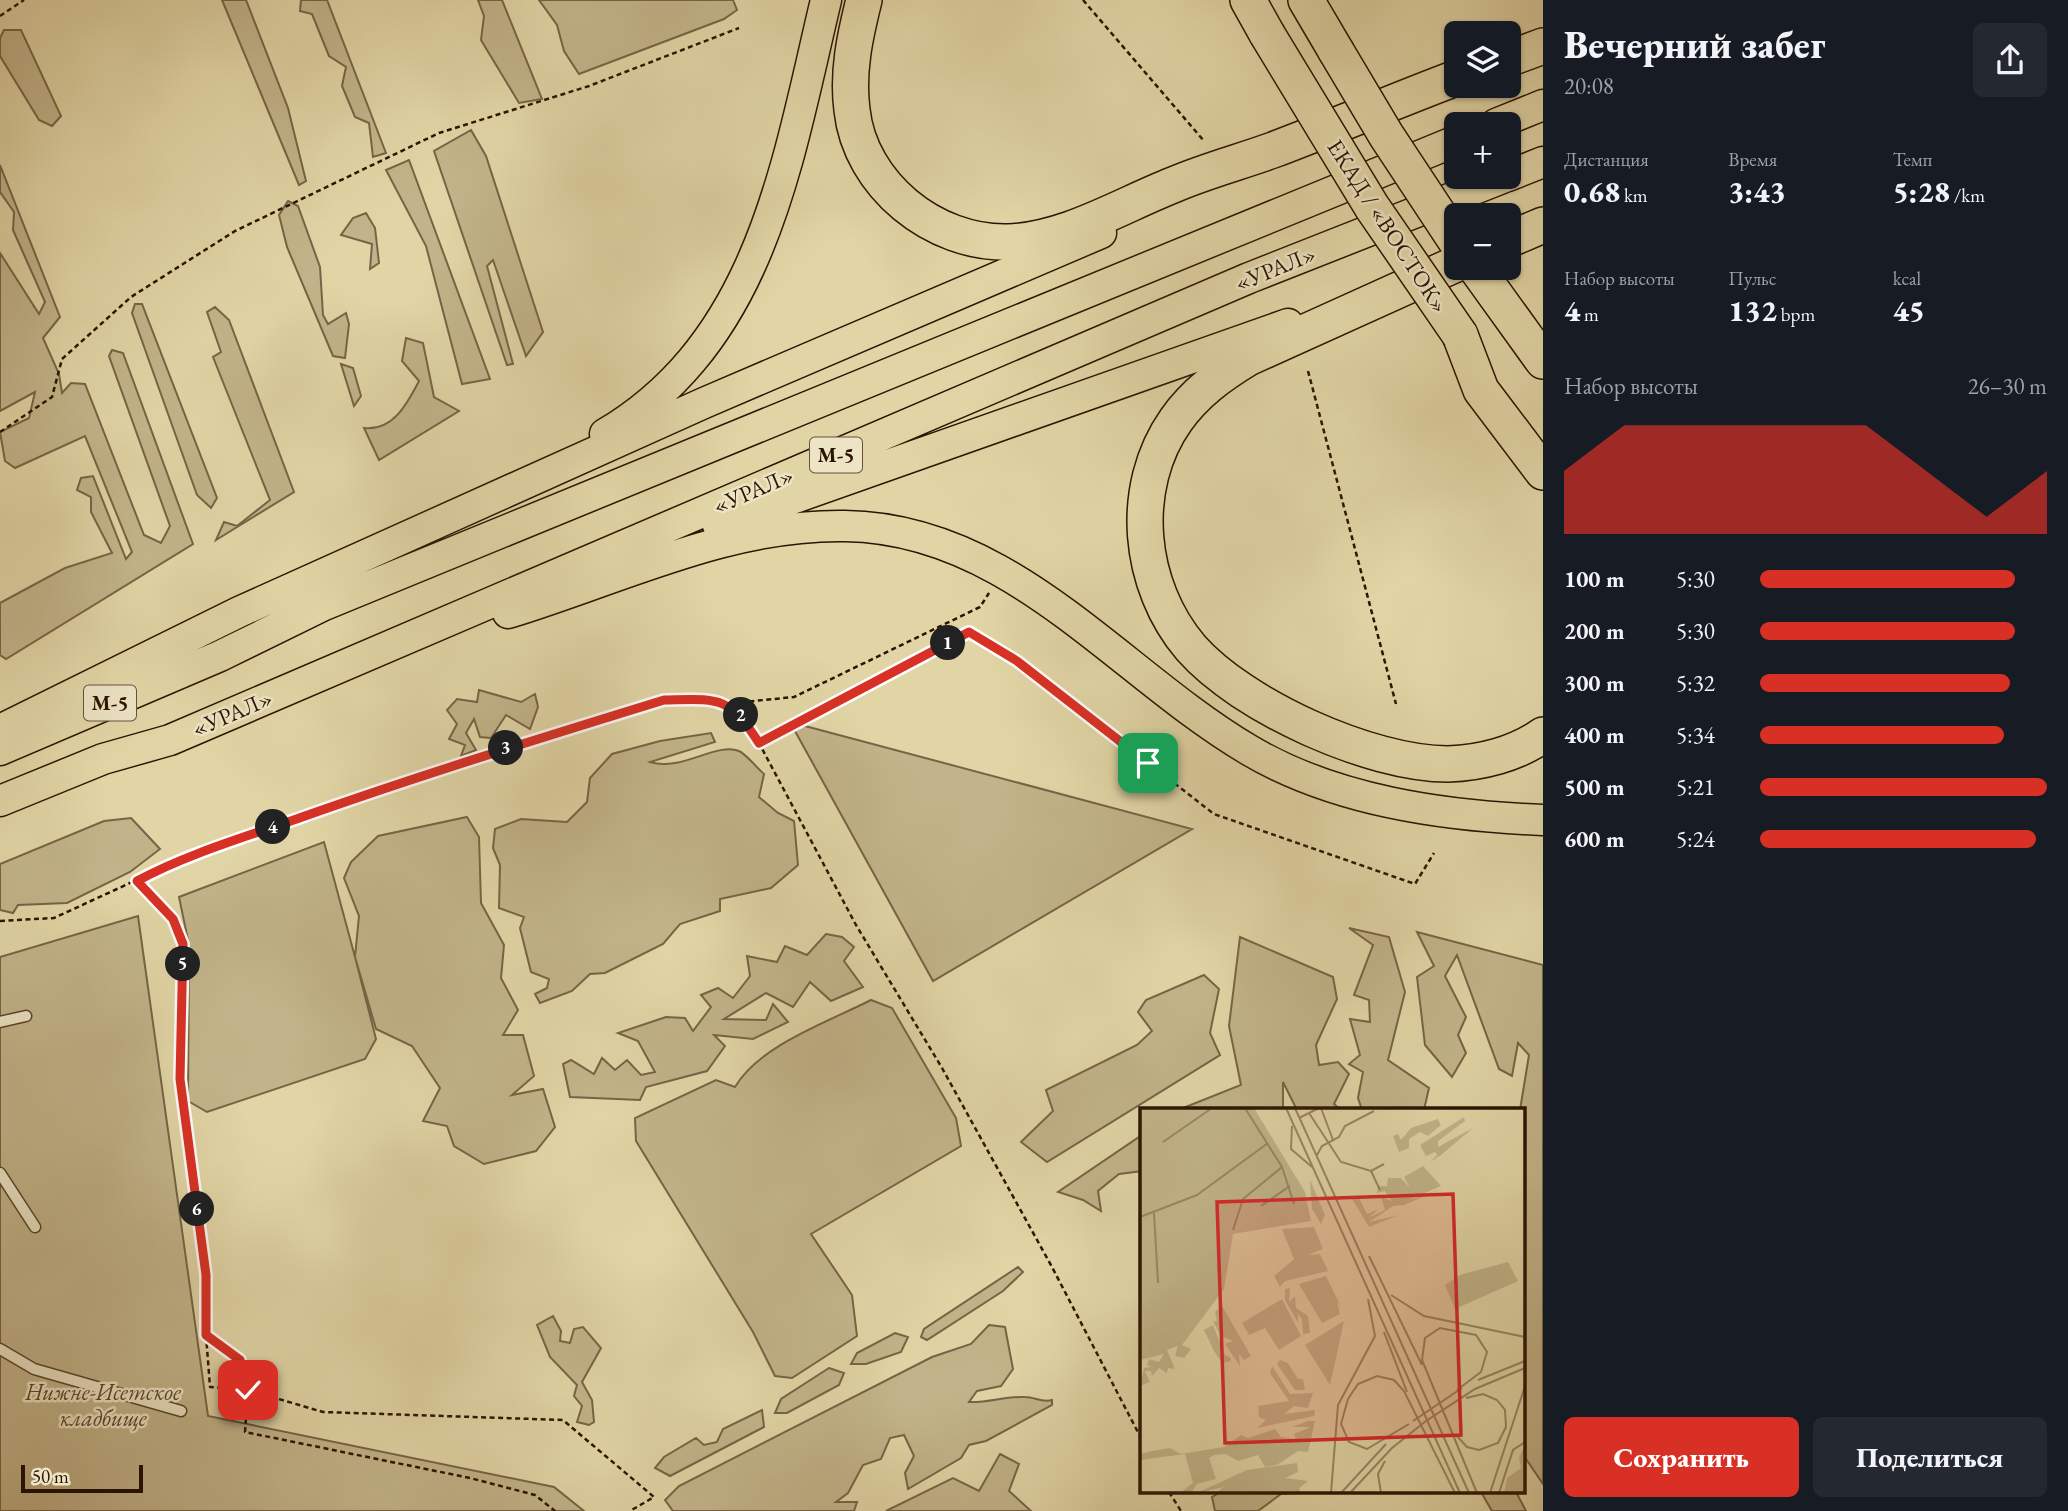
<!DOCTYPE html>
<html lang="ru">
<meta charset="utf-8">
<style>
body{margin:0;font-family:"EB Garamond",serif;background:#242831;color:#f1f3f6;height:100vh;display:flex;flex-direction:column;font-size:26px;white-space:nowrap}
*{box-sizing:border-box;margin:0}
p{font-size:23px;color:#9ea1a6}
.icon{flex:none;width:38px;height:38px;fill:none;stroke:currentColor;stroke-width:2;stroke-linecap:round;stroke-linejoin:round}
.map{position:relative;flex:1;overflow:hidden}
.details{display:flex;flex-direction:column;background:#171b24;width:525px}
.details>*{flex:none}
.controls{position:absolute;left:1444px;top:21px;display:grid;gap:14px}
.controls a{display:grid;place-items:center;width:77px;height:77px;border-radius:10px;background:#171b24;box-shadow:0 2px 5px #0004;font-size:35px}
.scale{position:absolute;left:21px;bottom:18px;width:122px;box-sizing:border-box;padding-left:7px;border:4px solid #2b1402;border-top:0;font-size:19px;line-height:24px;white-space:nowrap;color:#2b1402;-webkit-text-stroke:5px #ece4c5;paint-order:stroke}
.pin{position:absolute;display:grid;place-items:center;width:60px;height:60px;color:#fff;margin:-30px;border-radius:14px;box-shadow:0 4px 10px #0006}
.km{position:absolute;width:35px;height:35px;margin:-18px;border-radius:50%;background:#222;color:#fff;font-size:19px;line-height:35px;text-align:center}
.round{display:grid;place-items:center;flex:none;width:74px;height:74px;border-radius:10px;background:#242831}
.overview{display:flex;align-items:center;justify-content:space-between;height:119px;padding:0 21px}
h1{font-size:38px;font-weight:800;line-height:52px}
.stats{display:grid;grid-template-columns:repeat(3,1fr);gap:10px;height:119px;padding:7px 21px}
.stats div{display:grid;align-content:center}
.stats b{font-size:30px;font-weight:800}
.stats small{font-size:19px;font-weight:400}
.stats p{font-size:19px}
.chart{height:196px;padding:14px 21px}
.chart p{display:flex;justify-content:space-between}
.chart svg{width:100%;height:126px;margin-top:7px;fill:#d93025;opacity:.7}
.cta{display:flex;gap:14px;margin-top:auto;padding:14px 21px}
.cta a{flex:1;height:80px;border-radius:10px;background:#d93025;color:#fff;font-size:28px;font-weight:800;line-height:80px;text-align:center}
.cta a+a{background:#242831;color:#f1f3f6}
ul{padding:0 21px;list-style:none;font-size:23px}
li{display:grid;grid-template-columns:112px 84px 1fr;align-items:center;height:52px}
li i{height:18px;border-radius:9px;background:#d93025}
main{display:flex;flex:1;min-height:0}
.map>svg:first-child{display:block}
</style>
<main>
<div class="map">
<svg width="1543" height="1511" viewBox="0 0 1543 1511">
<rect width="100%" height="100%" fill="#e1d5a6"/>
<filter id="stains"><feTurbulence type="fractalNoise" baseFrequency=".00286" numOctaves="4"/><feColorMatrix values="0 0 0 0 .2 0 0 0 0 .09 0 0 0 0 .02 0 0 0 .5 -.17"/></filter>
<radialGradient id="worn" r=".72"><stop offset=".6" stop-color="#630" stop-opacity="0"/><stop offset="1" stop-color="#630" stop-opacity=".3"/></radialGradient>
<path fill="#c2b48a" stroke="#766446" stroke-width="2" d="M222,0H246L288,108L306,181L299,185Z
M301,0H327L386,153L373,157L369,123L355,117L342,86L346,67L329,56L312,14L300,11Z
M478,0H502L542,99L519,103L481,40L484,16Z
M539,0H733L737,10L724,19L579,74L564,51L557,25Z
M4,30H21L61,116L52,126L39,120L0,56V38Z
M471,130L486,156L543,332L526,356L493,260L487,266L513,364L507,365L434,151Z
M409,160L490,379L462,384L426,246L386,170Z
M0,165L60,317L43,338L59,374L62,393L71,383L85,384L144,535L161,543L170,526L109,356L112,350L123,353L193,544L6,659L0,655V603L65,568L112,553L91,512V497L77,490L81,478L93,476L126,559L132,552L85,436L15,468L5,461L0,432L29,418L35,392L0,411V253L39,314L45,302L13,230L14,212L0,192Z
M288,201L298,206L320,267L323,315L328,324L346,313L349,324L345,358L333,356L287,247L279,215Z
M366,213L375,228L379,263L370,269L372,244L341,235L353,218Z
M135,304H142L217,498L211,508L197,495L132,313Z
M215,307L229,320L294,492L216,540L224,522L237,526L270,500L213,357L221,352L207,312Z
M406,338L423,343L434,397L459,411L379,460L364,428C393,431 407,404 419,381L402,361Z
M341,364L353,368L361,396L354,406Z
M479,690L521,702L535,694L538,707L530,729L506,715L491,738L480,737L474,719L466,733L476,750L461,756L465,745L449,739L457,724L447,710L457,699L477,702Z
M790,722L1192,829L933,981Z
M711,733L715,742L650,762C681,772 716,742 739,751C747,755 757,768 764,774L759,797L778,813L794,821L798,865L771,888L720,899V911L680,924L663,944L605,973L590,974L572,991L540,1003L535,994L547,988L549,979L531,972L520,928L524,917L499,908L500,865L493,848L495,829L521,819L567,822L587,802L590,778L612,754L660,741Z
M467,817L479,837L481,903L504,945L501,978L518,1010L503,1035H523L534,1076L512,1095L543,1089L555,1127L536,1151L484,1164L454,1146L447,1126L423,1121L440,1088L412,1046L376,1029L355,957L376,1039L365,1059L207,1112L188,1101L189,945L179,897L324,842L355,957L359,916L344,878L351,862L378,836Z
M131,818L160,849L130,872L67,903L18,905L13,913L0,910V864L104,821Z
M138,916L208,1416L554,1487L584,1511H0V957Z
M1349,928L1389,937L1405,992L1388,1060L1429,1088L1424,1110H1362L1358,1098L1363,1072L1349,1064L1360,1055L1350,1019L1370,1022L1369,1000L1354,995L1373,945Z
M1417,932L1543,965V1484L1524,1456V1110H1520L1529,1055L1518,1043L1512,1076L1499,1069L1457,955L1445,976L1466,1017L1458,1035L1466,1053L1452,1077L1425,1045L1417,977L1434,966Z
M826,934L842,937L854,947L844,961L863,987L831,1001L810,982L793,1007L766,993L724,1019L766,1020L773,1004L788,1022L753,1039L714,1035L725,1046L707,1071L646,1087L640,1100L570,1097L563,1064L571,1060L594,1074L602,1058L615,1070L627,1060L641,1075L655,1072L638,1041L618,1033L666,1017L685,1018L693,1031L711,1007L701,995L718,988L733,998L750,976L747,956L777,962L785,946L807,955Z
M1240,937L1333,977L1337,999L1316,1045L1319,1065L1338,1062L1349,1074L1334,1104L1341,1110H1297L1283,1082V1108L1280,1110H1178L1241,1085L1229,1026Z
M1204,975L1219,989L1210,1033L1220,1055L1047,1162L1021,1142L1053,1111L1046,1090L1137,1045L1152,1031L1138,1012L1146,1000Z
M871,1000L892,1008L956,1118L961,1146L811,1234L852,1295L857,1336L792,1378L775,1376L753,1332L636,1141L635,1118L716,1080L735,1087C760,1045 828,1022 871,1000Z
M1142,1135V1171L1119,1174L1098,1191L1101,1211L1083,1200L1058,1192Z
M1018,1267L1023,1272L1003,1291L927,1340L921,1337L924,1329Z
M553,1316L561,1331L560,1341L570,1343L574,1329L583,1327L601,1348L582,1382L592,1400L594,1422L589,1425L577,1422L582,1406L574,1396L577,1385L550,1357L537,1325Z
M989,1325L1005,1327L1013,1369L1001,1386L977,1391L969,1402C988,1403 1006,1396 1025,1397C1035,1397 1042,1403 1052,1400V1405L986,1441L969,1445L961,1458L908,1489L905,1473L914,1456L904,1435L890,1438L881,1459L863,1465L848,1493L836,1502H857L854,1511H673L665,1500L679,1486L932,1357L971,1344Z
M895,1333L908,1337L901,1352L866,1364H851L857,1353Z
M829,1368L844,1373L839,1385L787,1413H775L781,1399Z
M762,1410L764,1427L670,1476L655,1468L664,1457L696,1438L704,1445L717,1442L723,1429Z
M1000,1454L1019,1464L1009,1491L1031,1511H886L953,1478L979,1491Z
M1221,1492H1309L1281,1494L1258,1511H1215L1212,1497Z
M1481,1492H1516L1526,1511H1492Z"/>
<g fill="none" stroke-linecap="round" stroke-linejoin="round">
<g stroke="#58442b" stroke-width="13">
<path id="lane" d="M0,1022L26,1016
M0,1173L35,1227
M0,1349L34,1369L181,1411"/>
</g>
<g stroke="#2b1402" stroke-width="33">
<path id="primary" d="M1496,124L1543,105
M1508,176L1543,162
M605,434C762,341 787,163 826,0
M718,525L1288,324
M508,613C620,579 727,524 845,526C1011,528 1117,672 1249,750C1335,801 1444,816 1543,820
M0,730L239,612L704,403L1101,233
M0,750L220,656L324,605L1456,141
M0,801L103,759L170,740L1249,278L1505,177"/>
</g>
<g stroke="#2b1402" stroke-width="38">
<path id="highway" d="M864,0C855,36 847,72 852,110C860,185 934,244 1008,242C1066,240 1120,206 1173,185C1205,171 1240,162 1273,150C1334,127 1395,101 1456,78
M1248,0L1267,34
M1306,0L1336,51
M1508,59L1543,46
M1508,240L1543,225
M1456,264L1248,358C1220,375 1195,393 1176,420C1128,488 1138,586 1191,648C1242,706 1370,764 1448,764C1481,763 1516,754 1543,735
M1476,268L1543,361
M1460,335L1481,390L1543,472"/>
</g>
<path stroke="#2b1402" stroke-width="2.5" stroke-dasharray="5 3.5" stroke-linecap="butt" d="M1083,0L1204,141
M0,16L24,0
M1308,371L1396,704
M0,432L52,397L62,359L131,297L235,231L439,133L589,86L739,28
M724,704L794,697L980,607L989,593
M759,743L969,632L1017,661L1214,814L1415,884L1434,853
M137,881L173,920L183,944L180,1079L206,1275V1335L241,1360L248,1390L323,1412L563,1420L654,1497L630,1511
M0,921L54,918L156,871L246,837L443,767L664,700H696L724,704L739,711L759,743L856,925L942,1068L1052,1267L1142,1440
M206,1335L210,1387L248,1390L245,1432L470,1478L535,1495L555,1511
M1169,1492L1181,1511"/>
<use href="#lane" stroke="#ece4c5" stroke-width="10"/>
<use href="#primary" stroke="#e1d5a6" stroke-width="30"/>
<use href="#highway" stroke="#e1d5a6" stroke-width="35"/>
<g stroke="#2b1402" stroke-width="38" stroke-linecap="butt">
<path id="highway-bridge" d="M1267,34L1372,207L1460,335
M1336,51L1386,135L1456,241"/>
</g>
<use href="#highway-bridge" stroke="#e1d5a6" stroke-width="35"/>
</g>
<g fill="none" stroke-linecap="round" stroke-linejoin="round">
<g stroke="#fff" stroke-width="14">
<path id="route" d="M248,1390L240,1360L206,1335V1275L180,1079L183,944L173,919L137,881C189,853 249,836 305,816C424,774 544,737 664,700C719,699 728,695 759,743L969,632L1017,661L1148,763"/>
</g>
<use href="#route" stroke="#d93025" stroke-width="9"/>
</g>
<g text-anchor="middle" stroke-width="5" stroke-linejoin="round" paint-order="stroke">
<g fill="#ece4c5" stroke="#65523c" stroke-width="2">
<rect x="810" y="437.5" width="52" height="35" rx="5"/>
<rect x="84" y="685.5" width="52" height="35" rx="5"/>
</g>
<g font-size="21" font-weight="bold" fill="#2b1402">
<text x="836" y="462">М-5</text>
<text x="110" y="710">М-5</text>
</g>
<g font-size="23" fill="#2b1402" stroke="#ece4c5">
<text transform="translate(1388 226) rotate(57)" y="8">ЕКАД / «ВОСТОК»</text>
<text transform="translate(1275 268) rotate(-22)" y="8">«УРАЛ»</text>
<text transform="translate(753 490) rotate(-23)" y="8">«УРАЛ»</text>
<text transform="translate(232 713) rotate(-23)" y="8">«УРАЛ»</text>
</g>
<g font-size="23" font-style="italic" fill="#58442b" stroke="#ece4c5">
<text x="103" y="1400">Нижне-Исетское<tspan x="103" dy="26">кладбище</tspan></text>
</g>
</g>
<g transform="translate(1140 1108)">
<rect width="385" height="385" fill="#e1d5a6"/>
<path d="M0,0H114L165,84L171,113L93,126L84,181L42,237L51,241L44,250L35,248L38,238L27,242L35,261L28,260L27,265L19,260L12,268L11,263H5L10,274L0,278L4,260L11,259L7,257L9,251L19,254L24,246L0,252ZM324,9L325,13L298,33V39L333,20L301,47L290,54L297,47L295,44L286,48L280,37ZM298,11L301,17L288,28L280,24L269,31V40L259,44L253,28L258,26L261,32L271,20ZM283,58L301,78L265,94L303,80L264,97L253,98L229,114L259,107L229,119L211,89L218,88L227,106L239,101L228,110L245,102L241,89L252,93L245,83L237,85L238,78H247L248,70H261L270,80L264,69ZM170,72L185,107L181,116L172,101ZM174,119L183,141L168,147L180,146L188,163L145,173L140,179L134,168L154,151L142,121ZM368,154L378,173L315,201L305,177L320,167ZM186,168L202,201L197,193L200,206L182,215L159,176ZM150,180L149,194L155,188L156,200L168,208L170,225L163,226L162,211L158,206V215L145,192V181ZM142,191L161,228L139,242L125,220L109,227L102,215ZM82,198L111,248L104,252L99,246L100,258L85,236L93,233L81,228L73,213H77L75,204ZM204,213L190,277L165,237ZM73,217L85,247L91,250L90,253L82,255L74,243L64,222ZM140,252L148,255L158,271H163L165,282H155L137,256ZM132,258L150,286L173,285L168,300L154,298L144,306L175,302L174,308L117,320L126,312L119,309L118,298L149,293L130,265ZM168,313H175L168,344L158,343L137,357L125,359L118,347L98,353L86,346L74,347L69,350L76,371L57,376L51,385H40L53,375L45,346L0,352V346L12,343L30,340L41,346L84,339L101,327L108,330L135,321L141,329L156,331L154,326L171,319H152ZM385,337V385H364L367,370L381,360L379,350ZM157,355L158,364L145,370L168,373L159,380L161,385H76L84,379L57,385L107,362Z" fill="#c2b48a"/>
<path fill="none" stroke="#988864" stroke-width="2" d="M105,0L142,59L154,96M146,0L320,385M155,0L329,385M181,0L193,32M169,5L201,54L231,63L244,56M159,10L179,0M152,18L151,41L172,59M23,34L72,0M177,47L182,38L199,29L205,18L234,3M231,63L240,82M121,98L150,78M14,105L18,175M0,109L57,87L128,35M93,122L103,91L142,59M229,148L282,257M251,187L284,208L385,229M244,224L267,284M338,272L385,253M317,282L341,264L347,244L336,227L300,220L285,230L282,252L337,385M273,313L322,280M269,316L227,341L209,334L201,316L208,291L218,276L237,268L254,272L264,283L315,385M316,327L327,339L339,342L358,335L366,319L365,302L357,292L343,286L326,290M191,385L198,297L235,228L228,191M201,385L246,336M210,385L252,340L286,313L335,281L385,260M241,385L238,366L245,353M350,385L385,278M359,385L373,342L385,334"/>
<path fill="#d62828" fill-opacity="0.15" stroke="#d62828" stroke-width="3.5" d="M313,86L321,327L85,335L77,94Z"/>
<rect width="385" height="385" fill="none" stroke="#2b1402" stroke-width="3.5"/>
</g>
<rect width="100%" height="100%" filter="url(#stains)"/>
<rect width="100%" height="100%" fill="url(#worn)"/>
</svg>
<div class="controls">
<a><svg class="icon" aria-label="layers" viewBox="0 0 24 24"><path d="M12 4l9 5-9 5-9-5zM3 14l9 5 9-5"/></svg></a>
<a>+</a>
<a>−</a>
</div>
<div class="scale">50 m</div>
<div class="pin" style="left:1148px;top:763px;background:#1e9e55"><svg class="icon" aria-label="arrive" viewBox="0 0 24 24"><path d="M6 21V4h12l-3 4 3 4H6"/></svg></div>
<div class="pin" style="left:248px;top:1390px;background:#d93025"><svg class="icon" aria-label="check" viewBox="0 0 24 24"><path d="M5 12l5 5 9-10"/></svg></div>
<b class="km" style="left:948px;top:643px">1</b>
<b class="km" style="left:741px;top:715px">2</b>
<b class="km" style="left:506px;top:748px">3</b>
<b class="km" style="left:273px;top:827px">4</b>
<b class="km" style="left:183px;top:964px">5</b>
<b class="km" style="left:197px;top:1209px">6</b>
</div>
<section class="details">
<div class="overview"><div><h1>Вечерний забег</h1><p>20:08</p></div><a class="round"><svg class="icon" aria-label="share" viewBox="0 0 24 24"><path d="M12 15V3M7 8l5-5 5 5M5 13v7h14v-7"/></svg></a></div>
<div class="stats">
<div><p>Дистанция</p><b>0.68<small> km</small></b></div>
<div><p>Время</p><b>3:43</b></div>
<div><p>Темп</p><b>5:28<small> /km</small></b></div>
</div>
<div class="stats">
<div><p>Набор высоты</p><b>4<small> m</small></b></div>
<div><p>Пульс</p><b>132<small> bpm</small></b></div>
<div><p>kcal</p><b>45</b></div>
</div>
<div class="chart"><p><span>Набор высоты</span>26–30 m</p>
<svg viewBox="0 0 160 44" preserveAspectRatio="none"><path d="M0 44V22L10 14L20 6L30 6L40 6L50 6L60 6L70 6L80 6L90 6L100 6L110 14L120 22L130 30L140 38L150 30L160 22V44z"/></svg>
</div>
<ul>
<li><b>100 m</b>5:30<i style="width:89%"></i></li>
<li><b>200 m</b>5:30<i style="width:89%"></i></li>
<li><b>300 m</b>5:32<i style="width:87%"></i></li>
<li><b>400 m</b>5:34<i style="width:85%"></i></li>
<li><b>500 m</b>5:21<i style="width:100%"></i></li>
<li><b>600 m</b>5:24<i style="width:96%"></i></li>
</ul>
<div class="cta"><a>Сохранить</a><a>Поделиться</a></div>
</section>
</main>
